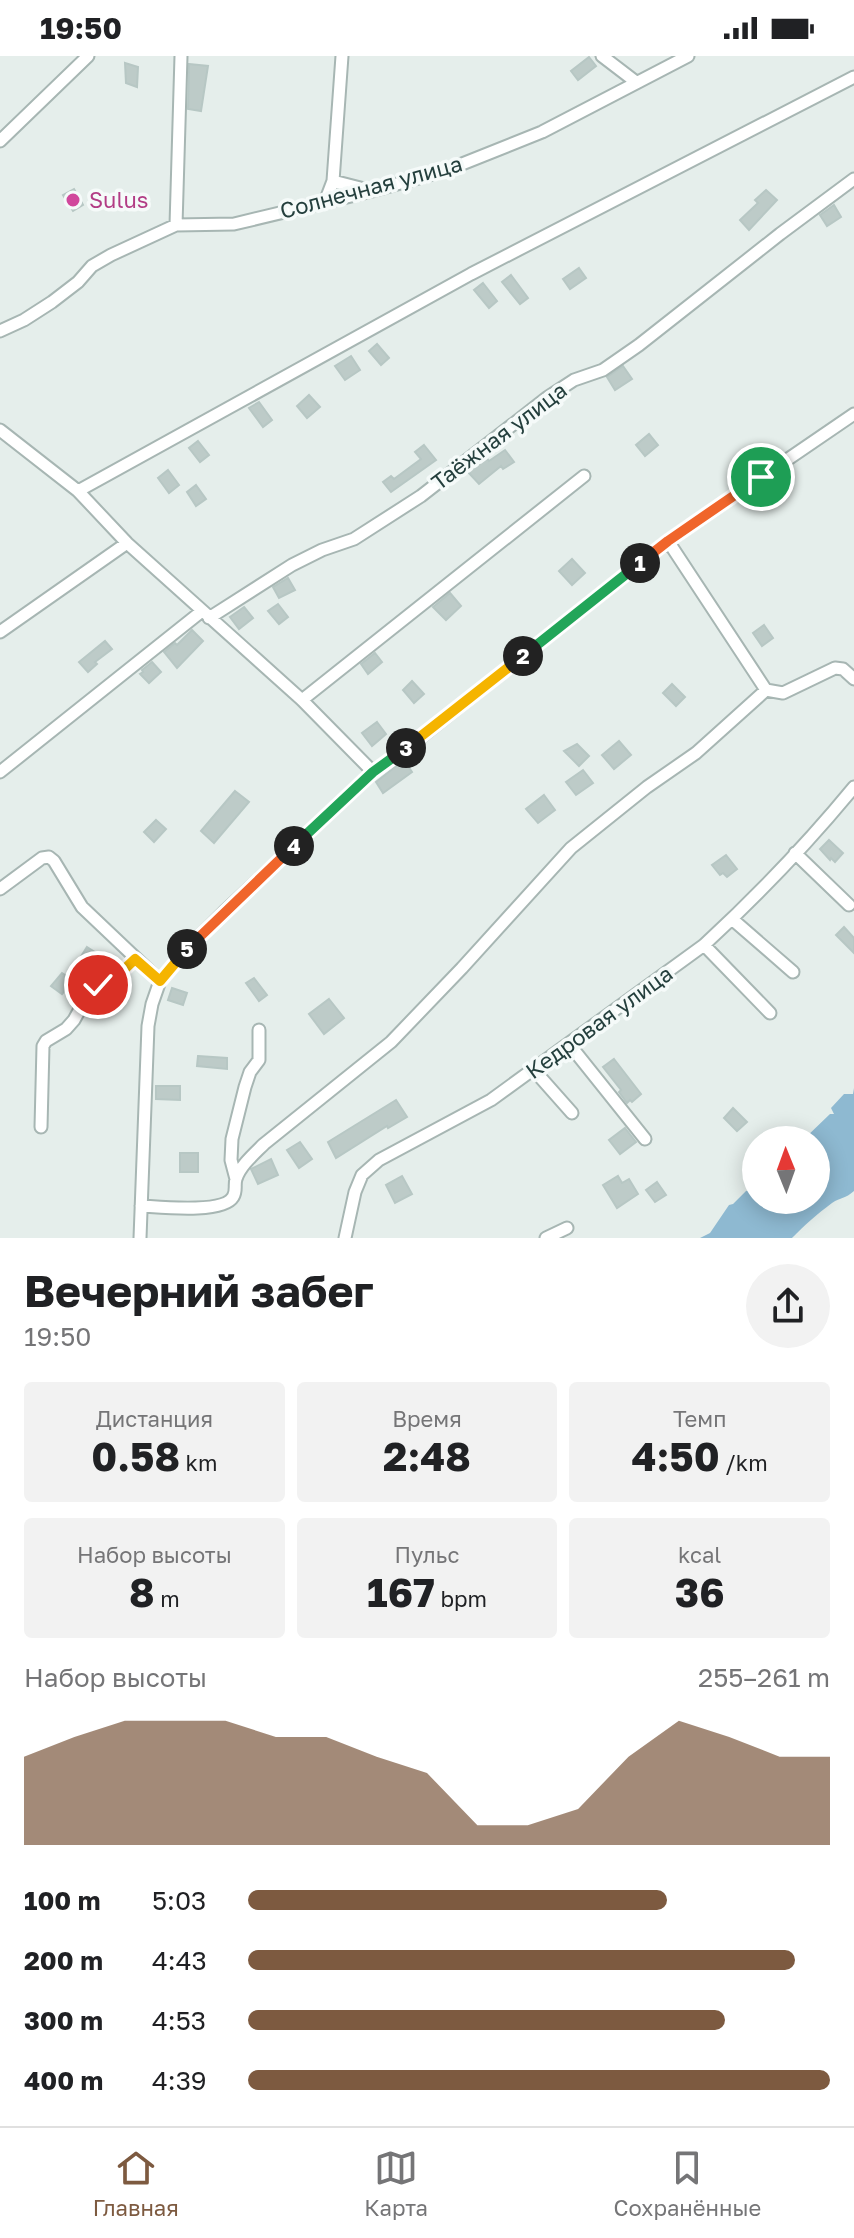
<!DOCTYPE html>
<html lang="ru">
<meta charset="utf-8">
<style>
body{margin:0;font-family:"Golos Text",sans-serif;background:#f2f2f2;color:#202124;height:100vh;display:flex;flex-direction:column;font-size:30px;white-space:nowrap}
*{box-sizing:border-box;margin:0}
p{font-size:26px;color:#757577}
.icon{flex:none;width:44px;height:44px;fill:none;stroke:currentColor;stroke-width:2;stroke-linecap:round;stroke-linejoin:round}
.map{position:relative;height:1182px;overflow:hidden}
.sheet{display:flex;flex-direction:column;background:#fff;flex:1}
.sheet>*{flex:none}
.needle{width:52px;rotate:359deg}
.controls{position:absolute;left:742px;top:1070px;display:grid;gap:16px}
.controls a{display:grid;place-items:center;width:88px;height:88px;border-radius:50%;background:#fff;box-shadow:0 4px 20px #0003;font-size:40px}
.pin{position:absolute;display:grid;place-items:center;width:68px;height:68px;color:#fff;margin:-34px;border:4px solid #fff;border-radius:50%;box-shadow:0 2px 8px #0007}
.km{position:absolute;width:40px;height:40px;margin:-20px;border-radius:50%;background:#222;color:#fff;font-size:22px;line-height:40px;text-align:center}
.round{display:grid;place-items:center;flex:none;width:84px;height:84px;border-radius:42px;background:#f2f2f2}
.head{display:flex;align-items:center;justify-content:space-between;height:136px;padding:0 24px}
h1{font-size:44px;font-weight:700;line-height:60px}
.stats{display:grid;grid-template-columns:repeat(3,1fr);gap:12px;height:136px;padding:8px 24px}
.stats div{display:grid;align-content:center;border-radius:8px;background:#f2f2f2;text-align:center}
.stats b{font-size:40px;font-weight:700}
.stats small{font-size:22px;font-weight:400}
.stats p{font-size:22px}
.chart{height:224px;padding:16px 24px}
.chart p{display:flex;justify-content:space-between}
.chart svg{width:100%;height:144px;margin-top:8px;fill:#7d5a40;opacity:.7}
ul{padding:0 24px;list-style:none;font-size:26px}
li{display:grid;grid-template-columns:128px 96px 1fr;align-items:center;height:60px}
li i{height:20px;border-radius:10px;background:#7d5a40}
.status{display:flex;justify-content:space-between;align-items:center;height:56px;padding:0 40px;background:#fff;direction:ltr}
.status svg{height:22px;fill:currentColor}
.tabs{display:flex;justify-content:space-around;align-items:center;height:112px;border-top:2px solid #e0e0e0;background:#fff;font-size:22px;color:#757577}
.tabs a{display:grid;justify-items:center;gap:4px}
.tabs .selected{color:#7d5a40}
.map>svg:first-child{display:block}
</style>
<div class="status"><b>19:50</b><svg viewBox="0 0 49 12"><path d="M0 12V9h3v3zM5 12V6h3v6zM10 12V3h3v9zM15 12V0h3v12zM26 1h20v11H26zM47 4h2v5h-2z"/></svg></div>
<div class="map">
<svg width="854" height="1182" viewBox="0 0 854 1182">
<rect width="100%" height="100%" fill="#e5eeeb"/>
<path fill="#8eb9d1" d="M854,1032V1135C845,1143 841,1141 832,1147C817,1158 805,1169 792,1182H700L710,1177L729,1149L733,1148L746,1135L756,1133V1144H816V1084H803L830,1058H834L831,1052L844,1038H853Z"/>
<path fill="#bdcbc8" stroke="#b7c7c4" stroke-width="2" d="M589,1L596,10L578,24L571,15Z
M125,7L138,11L137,31L126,27Z
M189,8L208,10L201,55L188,53Z
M74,133L83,149L73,155L63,139Z
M766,134L777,144L749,174L740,164L758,147L755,144Z
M834,149L841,161L827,170L820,159Z
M579,212L586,222L570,233L563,223Z
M511,219L528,242L520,248L502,226Z
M483,227L497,245L489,252L474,234Z
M377,288L389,302L381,309L369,295Z
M351,300L360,314L345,324L335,310Z
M623,310L632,323L615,334L607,321Z
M309,339L320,351L307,362L297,350Z
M259,346L272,364L263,371L249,352Z
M649,378L658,389L645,400L636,389Z
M198,385L209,399L200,406L189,392Z
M424,389L436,404L391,436L383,426L391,420L394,423L421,403L415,396Z
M505,394L514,406L503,413L501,410L479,428L468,416L486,401L489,405Z
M168,414L179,429L169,437L158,422Z
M196,429L206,443L196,450L187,436Z
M572,503L585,517L572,529L559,515Z
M288,522L295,534L279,542L273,531Z
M450,537L461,550L446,564L433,551Z
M278,548L288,561L279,568L268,555Z
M244,551L253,562L239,573L230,561Z
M764,569L773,582L762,590L753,577Z
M192,574L203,585L177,612L164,596L175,587L177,589Z
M105,585L112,593L95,606L97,608L88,616L79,606Z
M375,597L382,606L368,618L361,608Z
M152,606L161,616L149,627L140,618L143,616L142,614Z
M412,625L424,638L414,647L403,634Z
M672,628L685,641L676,650L663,637Z
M377,666L386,678L372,690L362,677Z
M619,685L631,699L614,713L602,699Z
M577,688L589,700L579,710L564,695Z
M404,704L412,716L383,737L376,726Z
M583,714L593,727L576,739L566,726Z
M235,735L249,746L214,787L201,775Z
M544,739L555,754L538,767L526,753Z
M156,764L166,773L154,786L144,776Z
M829,784L843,797L835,806L831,802L830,804L820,793Z
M726,799L737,813L727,821L723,817L720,819L712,809Z
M844,871L854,882V897L836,879Z
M87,891L98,898L88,913L77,907Z
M62,917L73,924L62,938L51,930Z
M254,922L267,939L259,945L246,927Z
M172,932L187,937L183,949L168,944Z
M107,934L121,937L118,951L102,948L105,935Z
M329,943L344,962L324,978L309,958Z
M198,1000L227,1002V1013L197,1010Z
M614,1003L641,1038L632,1046L630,1044L627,1047L619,1036L621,1034L603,1011Z
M156,1030H180V1044L156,1043Z
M396,1044L407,1061L388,1072L387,1070L336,1102L328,1086Z
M733,1052L747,1066L737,1075L724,1062Z
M625,1072L636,1086L620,1098L609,1084Z
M300,1086L312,1103L299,1112L287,1094Z
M180,1097H198V1116H180Z
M271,1103L278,1119L258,1128L251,1113Z
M402,1120L412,1138L395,1147L386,1129Z
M618,1120L622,1127L629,1123L638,1138L617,1152L603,1129Z
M657,1126L666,1139L655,1146L646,1134Z"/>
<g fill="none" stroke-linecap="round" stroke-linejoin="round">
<g stroke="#a7b6b3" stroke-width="15">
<path id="minor" d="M602,0L636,26
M0,85L88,0
M333,125L372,135
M325,146L333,125L342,0
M176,169L181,0
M0,275L24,264L52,246L78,226L92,210L111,199L176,169L234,168L372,135L447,114L542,76L688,0
M0,374L78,435L127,487L302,644L373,716
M78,435L471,218L854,21
M668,485L766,634
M209,562L292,509L322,494L354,483L421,440L548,341L574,324L603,314L639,289L780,178L854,123
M0,576L127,487
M302,644L584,420
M0,716L202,555
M795,797L849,849
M0,833L42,802L49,801L54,805L82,851L160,925
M732,863L793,916
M704,889L770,957
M569,988L645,1083
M533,1013L572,1057
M41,1071L43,990L46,985L66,973L74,964L89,937L98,929L115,922L135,903
M236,1123L231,1104L232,1083L245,1031L250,1016L259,1004V974
M141,1150C160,1151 223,1158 233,1141C237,1135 234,1129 236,1123C240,1110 254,1098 264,1088L391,986L462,912L571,792L647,731L696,697L766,634L783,637L835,612L843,613L854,623
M140,1182L148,970L152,948L160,925L186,894L224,856L373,716L417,684L668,485L854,358
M345,1182L355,1136L362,1119L379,1104L491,1044L704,889C757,840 808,787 854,731
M546,1182L567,1172"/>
</g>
<use href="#minor" stroke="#fff" stroke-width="11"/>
</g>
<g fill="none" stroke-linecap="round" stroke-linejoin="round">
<g stroke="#fff" stroke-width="16">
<path id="split-1" d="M640,507L668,485L761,421"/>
</g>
<g stroke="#fff" stroke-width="16">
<path id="split-2" d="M523,600L640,507"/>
</g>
<g stroke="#fff" stroke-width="16">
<path id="split-3" d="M406,692L523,600"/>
</g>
<g stroke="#fff" stroke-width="16">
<path id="split-4" d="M294,790L373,716L406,692"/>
</g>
<g stroke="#fff" stroke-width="16">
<path id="split-5" d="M187,893L294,790"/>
</g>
<g stroke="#fff" stroke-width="16">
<path id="split-6" d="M98,929L115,922L135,903L160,925L187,893"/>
</g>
<use href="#split-1" stroke="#f0652b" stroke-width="10"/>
<use href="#split-2" stroke="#22a559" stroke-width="10"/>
<use href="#split-3" stroke="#f5b400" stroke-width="10"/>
<use href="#split-4" stroke="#22a559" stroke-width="10"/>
<use href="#split-5" stroke="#f0652b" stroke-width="10"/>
<use href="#split-6" stroke="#f5b400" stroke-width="10"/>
</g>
<circle fill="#d1479c" stroke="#f5faf9" stroke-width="3" cx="73" cy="144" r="8"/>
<g text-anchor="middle" stroke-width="7" stroke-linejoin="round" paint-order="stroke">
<g font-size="22" fill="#243f3d" stroke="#f5faf9">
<text transform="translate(371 131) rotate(-15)" y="8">Солнечная улица</text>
<text transform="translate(499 380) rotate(-37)" y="8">Таёжная улица</text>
<text transform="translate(599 966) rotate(-36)" y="8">Кедровая улица</text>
</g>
<g font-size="22" fill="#b23c85" stroke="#f5faf9" text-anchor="start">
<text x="89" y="152">Sulus</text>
</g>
</g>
</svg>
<div class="controls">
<a><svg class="needle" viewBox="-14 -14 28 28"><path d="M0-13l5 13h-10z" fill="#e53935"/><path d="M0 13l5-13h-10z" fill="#757577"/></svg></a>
</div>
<div class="pin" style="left:761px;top:421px;background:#1e9e55"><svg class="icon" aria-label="arrive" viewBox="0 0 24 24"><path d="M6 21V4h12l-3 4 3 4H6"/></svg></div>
<div class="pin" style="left:98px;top:929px;background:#d93025"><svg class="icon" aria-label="check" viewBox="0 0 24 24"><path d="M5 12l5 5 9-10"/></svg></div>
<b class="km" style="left:640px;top:507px">1</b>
<b class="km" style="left:523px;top:600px">2</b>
<b class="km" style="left:406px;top:692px">3</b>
<b class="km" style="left:294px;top:790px">4</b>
<b class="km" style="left:187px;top:893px">5</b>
</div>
<section class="sheet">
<div class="head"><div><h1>Вечерний забег</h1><p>19:50</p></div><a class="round"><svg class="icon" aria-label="share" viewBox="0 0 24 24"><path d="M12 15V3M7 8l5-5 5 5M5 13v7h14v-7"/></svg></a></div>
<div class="stats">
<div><p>Дистанция</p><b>0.58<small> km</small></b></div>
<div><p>Время</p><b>2:48</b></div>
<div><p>Темп</p><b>4:50<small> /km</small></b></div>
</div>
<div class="stats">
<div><p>Набор высоты</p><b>8<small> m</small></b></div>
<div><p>Пульс</p><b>167<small> bpm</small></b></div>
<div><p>kcal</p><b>36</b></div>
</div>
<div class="chart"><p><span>Набор высоты</span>255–261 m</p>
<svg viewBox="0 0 160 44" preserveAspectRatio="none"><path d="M0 44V17L10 11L20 6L30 6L40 6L50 11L60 11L70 17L80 22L90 38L100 38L110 33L120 17L130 6L140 11L150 17L160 17V44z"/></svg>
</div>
<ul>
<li><b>100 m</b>5:03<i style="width:72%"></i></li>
<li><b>200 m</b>4:43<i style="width:94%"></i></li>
<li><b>300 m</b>4:53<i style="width:82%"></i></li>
<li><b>400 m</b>4:39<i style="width:100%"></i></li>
</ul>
</section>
<nav class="tabs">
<a class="selected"><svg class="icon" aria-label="home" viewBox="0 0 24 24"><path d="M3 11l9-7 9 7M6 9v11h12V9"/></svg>Главная</a>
<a><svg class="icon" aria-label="map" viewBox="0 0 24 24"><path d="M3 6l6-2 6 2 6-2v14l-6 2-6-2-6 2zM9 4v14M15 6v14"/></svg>Карта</a>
<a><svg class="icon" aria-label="saved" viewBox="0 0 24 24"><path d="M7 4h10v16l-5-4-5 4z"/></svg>Сохранённые</a>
</nav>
